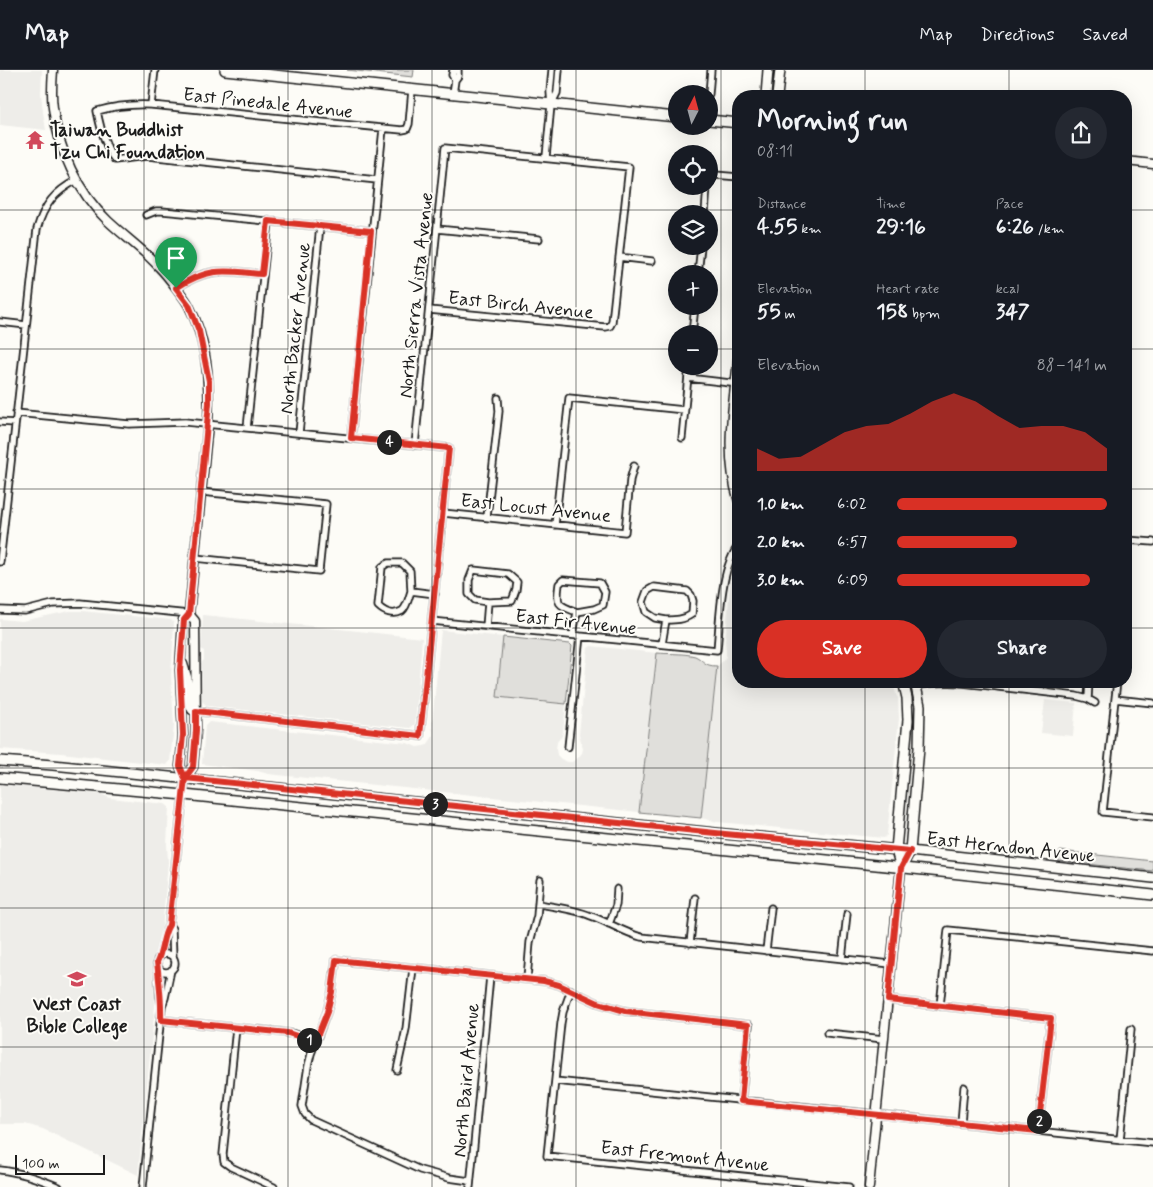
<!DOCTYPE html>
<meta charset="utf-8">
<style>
body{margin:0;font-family:Mynerve,sans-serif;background:#242831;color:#f1f3f6;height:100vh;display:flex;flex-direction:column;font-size:19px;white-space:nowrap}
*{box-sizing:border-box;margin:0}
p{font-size:16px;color:#9ea1a6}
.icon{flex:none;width:28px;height:28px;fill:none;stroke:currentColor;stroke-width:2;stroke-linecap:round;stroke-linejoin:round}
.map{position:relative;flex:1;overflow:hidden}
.panel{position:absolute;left:732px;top:20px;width:400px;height:598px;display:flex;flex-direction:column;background:#171b24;border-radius:20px;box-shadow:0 5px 20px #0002}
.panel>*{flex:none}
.needle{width:32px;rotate:6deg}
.tools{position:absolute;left:668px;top:15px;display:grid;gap:10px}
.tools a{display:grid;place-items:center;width:50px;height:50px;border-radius:50%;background:#171b24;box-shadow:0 5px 20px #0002;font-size:25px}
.scale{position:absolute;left:15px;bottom:12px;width:90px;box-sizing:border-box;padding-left:5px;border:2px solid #1c1c1c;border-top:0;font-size:14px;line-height:18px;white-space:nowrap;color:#1c1c1c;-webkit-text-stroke:4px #fdfcf7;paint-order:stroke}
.pin{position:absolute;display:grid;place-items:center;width:42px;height:42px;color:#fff;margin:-51px -21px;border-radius:50% 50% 50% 0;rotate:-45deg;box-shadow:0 0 5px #0007}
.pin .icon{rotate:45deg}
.km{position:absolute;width:25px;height:25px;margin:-12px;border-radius:50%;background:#222;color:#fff;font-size:14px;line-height:25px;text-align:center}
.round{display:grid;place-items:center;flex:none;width:52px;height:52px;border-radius:26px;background:#242831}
.summary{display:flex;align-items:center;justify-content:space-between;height:85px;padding:0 25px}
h1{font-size:28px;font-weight:800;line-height:38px}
.metrics{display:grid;grid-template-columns:repeat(3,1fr);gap:8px;height:85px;padding:5px 25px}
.metrics div{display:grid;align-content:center}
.metrics b{font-size:21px;font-weight:800}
.metrics small{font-size:14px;font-weight:400}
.metrics p{font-size:14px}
.chart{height:140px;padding:10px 25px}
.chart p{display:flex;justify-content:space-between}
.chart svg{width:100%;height:90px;margin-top:5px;fill:#d93025;opacity:.7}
.button{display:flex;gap:10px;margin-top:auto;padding:10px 25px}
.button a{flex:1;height:58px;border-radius:30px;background:#d93025;color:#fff;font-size:20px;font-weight:800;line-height:58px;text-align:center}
.button a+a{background:#242831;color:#f1f3f6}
ul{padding:0 25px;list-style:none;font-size:16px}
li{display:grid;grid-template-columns:80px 60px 1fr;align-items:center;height:38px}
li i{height:12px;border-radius:6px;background:#d93025}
header{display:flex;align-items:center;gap:30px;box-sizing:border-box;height:70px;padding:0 25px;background:#171b24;border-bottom:1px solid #363941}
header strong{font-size:24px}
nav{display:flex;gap:28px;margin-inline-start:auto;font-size:18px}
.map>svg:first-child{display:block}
</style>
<header>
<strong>Map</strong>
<nav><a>Map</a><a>Directions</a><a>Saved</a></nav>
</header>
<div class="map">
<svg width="1153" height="1117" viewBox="0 0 1153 1117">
<rect width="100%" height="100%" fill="#fdfcf7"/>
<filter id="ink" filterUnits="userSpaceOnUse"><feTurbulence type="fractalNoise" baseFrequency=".02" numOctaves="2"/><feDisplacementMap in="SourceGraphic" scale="10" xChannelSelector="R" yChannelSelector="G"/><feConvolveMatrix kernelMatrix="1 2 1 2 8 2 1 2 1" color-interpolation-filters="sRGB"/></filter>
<g filter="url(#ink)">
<path fill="#eeede9" d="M0,0H42L41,24L43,42L46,60L0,55Z
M739,489V611H893L896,625L898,628L899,648L887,765L884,768L718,752L701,748L717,596L723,591L726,587V581L725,571L731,509L735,495Z
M70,541H82L171,550L174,553L171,606L174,656L170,691L167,695L61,683L0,679V549L22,551Z
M203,545L358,561L422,568L415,654L410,658L207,636L202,631L201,593L204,590V581L201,579Z
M441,560L503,567L497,627L566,634L563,661L562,666L557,672L556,679L557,685L561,689L568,692H572L578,688L582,683L583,679L579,664L588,578L591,576L657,583L639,742L268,704L258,701L202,694L205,656L209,652L407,673L417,677L424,676L427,675L432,668L433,664L432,654Z
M1045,630L1076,633L1073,666L1041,663Z
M0,715L28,717L101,724L110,728L165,734L169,737L167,774L168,792L162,860L155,884L153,894L156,925L138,1105L43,1059L25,1054H0Z"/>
<path fill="#e0dfdb" stroke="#7e7e7c" d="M347,0H414L413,7Z
M503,567L570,574L572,576L566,634L497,627Z
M657,583C668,584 684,583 695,586C704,590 703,596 717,596L701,748L639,742Z
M1060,781L1153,791V801L1058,791Z"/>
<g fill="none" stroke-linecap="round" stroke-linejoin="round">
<g stroke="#1c1c1c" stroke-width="9">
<path id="minor" d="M453,0L452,5L455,10
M453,24L455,10L458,6V0
M709,24L711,0
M151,35L155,0
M551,35L557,23L559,0
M546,87L551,35L550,22L552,0
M709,109L710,106L715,105L739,107
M377,110L147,86L115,90C105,78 100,56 97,41C115,36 132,34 151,35L402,60L407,59L409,54L412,20
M705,144L707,116
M146,145L156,141H162L371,161
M437,159L539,169
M619,187L652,191
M698,204L701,176
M176,218C209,196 225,201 262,204
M0,252L26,255
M692,264L695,236
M688,308L739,314
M16,343L129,354L185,352L449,378L420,666L196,641
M0,352L15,353
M247,358L269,151
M299,363L320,156
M351,368L383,59
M682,368L689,296
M415,375L445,78L629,97L612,252L610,256L605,257L429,240
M443,443L625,462L630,410L634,396
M487,447L499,341L498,328
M555,455L569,328L684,340
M1126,470L1153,472
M195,488L319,501L326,434L201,422
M0,492L37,159C44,135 54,122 77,110
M411,521C409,527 407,537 402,541C393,546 384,542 378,536L382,497L388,493H402L410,501L411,521L435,524
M0,540L25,541L53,534L80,533L189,544
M432,551L717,580C720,550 720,498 739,475
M486,557L488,532L475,530L469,524V510L473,500L508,504L517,512L516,520L512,531L488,532
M573,565L577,542C558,535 556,535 559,514L563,510L600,513L605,522L603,535L594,539L577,542
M662,574L666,550L655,548L646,542L643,532L647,521L654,517L687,521L691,525L693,531L692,544C684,550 675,550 666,550
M1117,611L1115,629L1153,633
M916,616C945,609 969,614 998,617C1024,620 1050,623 1076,626L1088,629L1095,633
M1088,629L1089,611
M1115,629L1103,742L1153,747
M568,677L580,566
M538,834C556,837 574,839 591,846C608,852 623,862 641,867L891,894
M609,854L616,835L617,819
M169,855L172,859L173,888
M690,873L695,828
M766,881L771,838
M157 893a9 9 0 1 1 18 0a9 9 0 1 1-18 0Z
M160,887L167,859L169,855L185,708
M842,889L847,844
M158,897L160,927L162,936
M527,909L530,872L537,846L540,810
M571,920L563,942L561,953L547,1086L849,1117
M888,930L1051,948L1038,1061
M940,936L948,860L1153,881
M161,950L280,962L294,964L315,972
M236,958L223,1084L224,1092L231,1097L274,1117
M827,963L884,969
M397,1000L406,959L413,898
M555,1011L1153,1073
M961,1053L964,1017
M1120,1070L1131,959
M0,1100C21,1102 40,1109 59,1117
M470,1111L449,1108L420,1100L311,1050L305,1044L302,1036L308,996L311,984L327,942L332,922L336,890L544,911L559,915L598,933L625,941L749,955L741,1031
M143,1117L162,936L165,928L171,900
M470,1117L490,906"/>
</g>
<g stroke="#1c1c1c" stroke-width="11">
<path id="tertiary" d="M53,0C52,13 51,25 53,38C58,79 78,123 108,151C125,167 144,180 159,197C166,204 172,212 178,220C182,225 186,230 189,236C208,272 210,315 208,354L189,544L183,550L180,600L183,665L180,696L185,708
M1126,91L1153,94
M183,594L187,607L190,636L192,640L196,641
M185,708L193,697L196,660L195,551L189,544
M869,1117L901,798"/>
</g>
<g stroke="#1c1c1c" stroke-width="12">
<path id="secondary" d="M225,0L676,47
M766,26L768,0
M777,26L780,0
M709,50L739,53
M739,287C734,334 724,383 739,430
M901,798L910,781L919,678L920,636L915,611
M901,798L896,780L908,650L907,628L903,611"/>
</g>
<g stroke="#1c1c1c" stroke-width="12">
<path id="primary" d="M0,691L53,695L725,764L910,781L1153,808
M0,708L184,725L886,796L1153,825"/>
</g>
<use href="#minor" stroke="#fdfcf7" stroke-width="5.5"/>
<use href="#tertiary" stroke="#fdfcf7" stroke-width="8"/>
<use href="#secondary" stroke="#fdfcf7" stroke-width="9"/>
<use href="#primary" stroke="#fdfcf7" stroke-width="9"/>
</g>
</g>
<g fill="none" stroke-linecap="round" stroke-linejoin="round" filter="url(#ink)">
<g stroke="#fff" stroke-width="10">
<path id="route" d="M176,218L189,235L199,261L209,311V333L189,544L184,550L180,600L183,665L180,696L185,708L169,855C162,866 163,880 157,892C159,910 162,931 161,950L288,963L315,972L327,942L332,922L336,890L544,911L559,915L598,933L625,941L748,955L741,1031L1038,1061L1051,948L888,930L901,798L910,781L725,764L185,708L193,697L196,660V641L420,666L449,378L351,368L371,161L268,151L262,204C226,201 209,196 176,218"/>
</g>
<use href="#route" stroke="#d93025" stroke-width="6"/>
</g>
<path fill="none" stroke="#1c1c1c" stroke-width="1" stroke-opacity="0.55" d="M144,0V1117M288,0V1117M432,0V1117M576,0V1117M721,0V1117M865,0V26M1009,0V26M0,140H739M1126,140H1153M0,279H676M709,279H739M1126,279H1153M0,419H739M1126,419H1153M0,558H739M1126,558H1153M865,611V1117M1009,611V1117M0,698H1153M0,838H1153M0,977H1153"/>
<defs>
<g id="temple-bare" transform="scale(1.5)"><path d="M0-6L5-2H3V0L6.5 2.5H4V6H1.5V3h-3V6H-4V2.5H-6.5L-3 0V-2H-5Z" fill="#d1495b" stroke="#fdfcf7" stroke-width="2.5" paint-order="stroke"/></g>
<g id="school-bare" transform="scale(1.5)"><path d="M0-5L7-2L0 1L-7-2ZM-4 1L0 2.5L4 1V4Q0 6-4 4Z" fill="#d1495b" stroke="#fdfcf7" stroke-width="2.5" paint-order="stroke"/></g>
</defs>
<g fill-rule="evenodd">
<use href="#temple-bare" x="35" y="70"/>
<use href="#school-bare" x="77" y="909"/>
</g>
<g text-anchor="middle" stroke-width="4" stroke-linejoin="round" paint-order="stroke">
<g font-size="19" fill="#1c1c1c" stroke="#fdfcf7">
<text transform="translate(268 32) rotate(6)" y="7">East Pinedale Avenue</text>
<text transform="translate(415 225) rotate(-84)" y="7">North Sierra Vista Avenue</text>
<text transform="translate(521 234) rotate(6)" y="7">East Birch Avenue</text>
<text transform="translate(294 258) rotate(-84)" y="7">North Backer Avenue</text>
<text transform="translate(536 437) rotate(6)" y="7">East Locust Avenue</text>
<text transform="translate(576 551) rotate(6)" y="7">East Fir Avenue</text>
<text transform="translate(1011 776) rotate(6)" y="7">East Herndon Avenue</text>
<text transform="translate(465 1010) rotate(-85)" y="7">North Baird Avenue</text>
<text transform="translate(685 1085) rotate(6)" y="7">East Fremont Avenue</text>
</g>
<g font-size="19" font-weight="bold" fill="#1c1c1c" stroke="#fdfcf7" text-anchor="start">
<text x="50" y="66">Taiwan Buddhist<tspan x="50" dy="22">Tzu Chi Foundation</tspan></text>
<text x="77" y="940" text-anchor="middle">West Coast<tspan x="77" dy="22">Bible College</tspan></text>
</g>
</g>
</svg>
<div class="tools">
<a><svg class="needle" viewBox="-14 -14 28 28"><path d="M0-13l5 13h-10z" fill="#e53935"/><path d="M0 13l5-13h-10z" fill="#9ea1a6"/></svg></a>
<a><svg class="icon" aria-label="locate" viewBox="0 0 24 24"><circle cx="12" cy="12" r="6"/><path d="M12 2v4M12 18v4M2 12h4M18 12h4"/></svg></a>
<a><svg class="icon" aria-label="layers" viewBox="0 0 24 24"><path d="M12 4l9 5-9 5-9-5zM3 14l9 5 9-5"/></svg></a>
<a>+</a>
<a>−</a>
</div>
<div class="scale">100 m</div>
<div class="pin" style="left:176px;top:218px;background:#1e9e55"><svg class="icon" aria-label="arrive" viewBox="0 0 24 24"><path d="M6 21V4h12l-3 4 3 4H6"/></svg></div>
<b class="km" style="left:309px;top:970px">1</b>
<b class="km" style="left:1039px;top:1051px">2</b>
<b class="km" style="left:435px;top:734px">3</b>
<b class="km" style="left:389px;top:372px">4</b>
<section class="panel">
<div class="summary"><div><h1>Morning run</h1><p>08:11</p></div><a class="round"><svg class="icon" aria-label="share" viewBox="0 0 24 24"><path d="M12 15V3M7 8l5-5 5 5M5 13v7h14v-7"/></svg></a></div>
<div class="metrics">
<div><p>Distance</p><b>4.55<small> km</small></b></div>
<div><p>Time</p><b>29:16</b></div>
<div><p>Pace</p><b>6:26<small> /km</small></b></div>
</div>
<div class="metrics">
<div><p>Elevation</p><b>55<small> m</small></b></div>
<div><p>Heart rate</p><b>158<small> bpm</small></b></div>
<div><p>kcal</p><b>347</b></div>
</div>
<div class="chart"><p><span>Elevation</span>88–141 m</p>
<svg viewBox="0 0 160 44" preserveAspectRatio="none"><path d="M0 44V33L10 38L20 37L30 31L40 25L50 22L60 21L70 16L80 10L90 6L100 10L110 17L120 23L130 22L140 22L150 25L160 33V44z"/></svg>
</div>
<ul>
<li><b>1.0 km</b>6:02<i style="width:100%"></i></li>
<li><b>2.0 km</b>6:57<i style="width:57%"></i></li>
<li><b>3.0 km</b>6:09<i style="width:92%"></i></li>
</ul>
<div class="button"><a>Save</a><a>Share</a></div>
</section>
</div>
